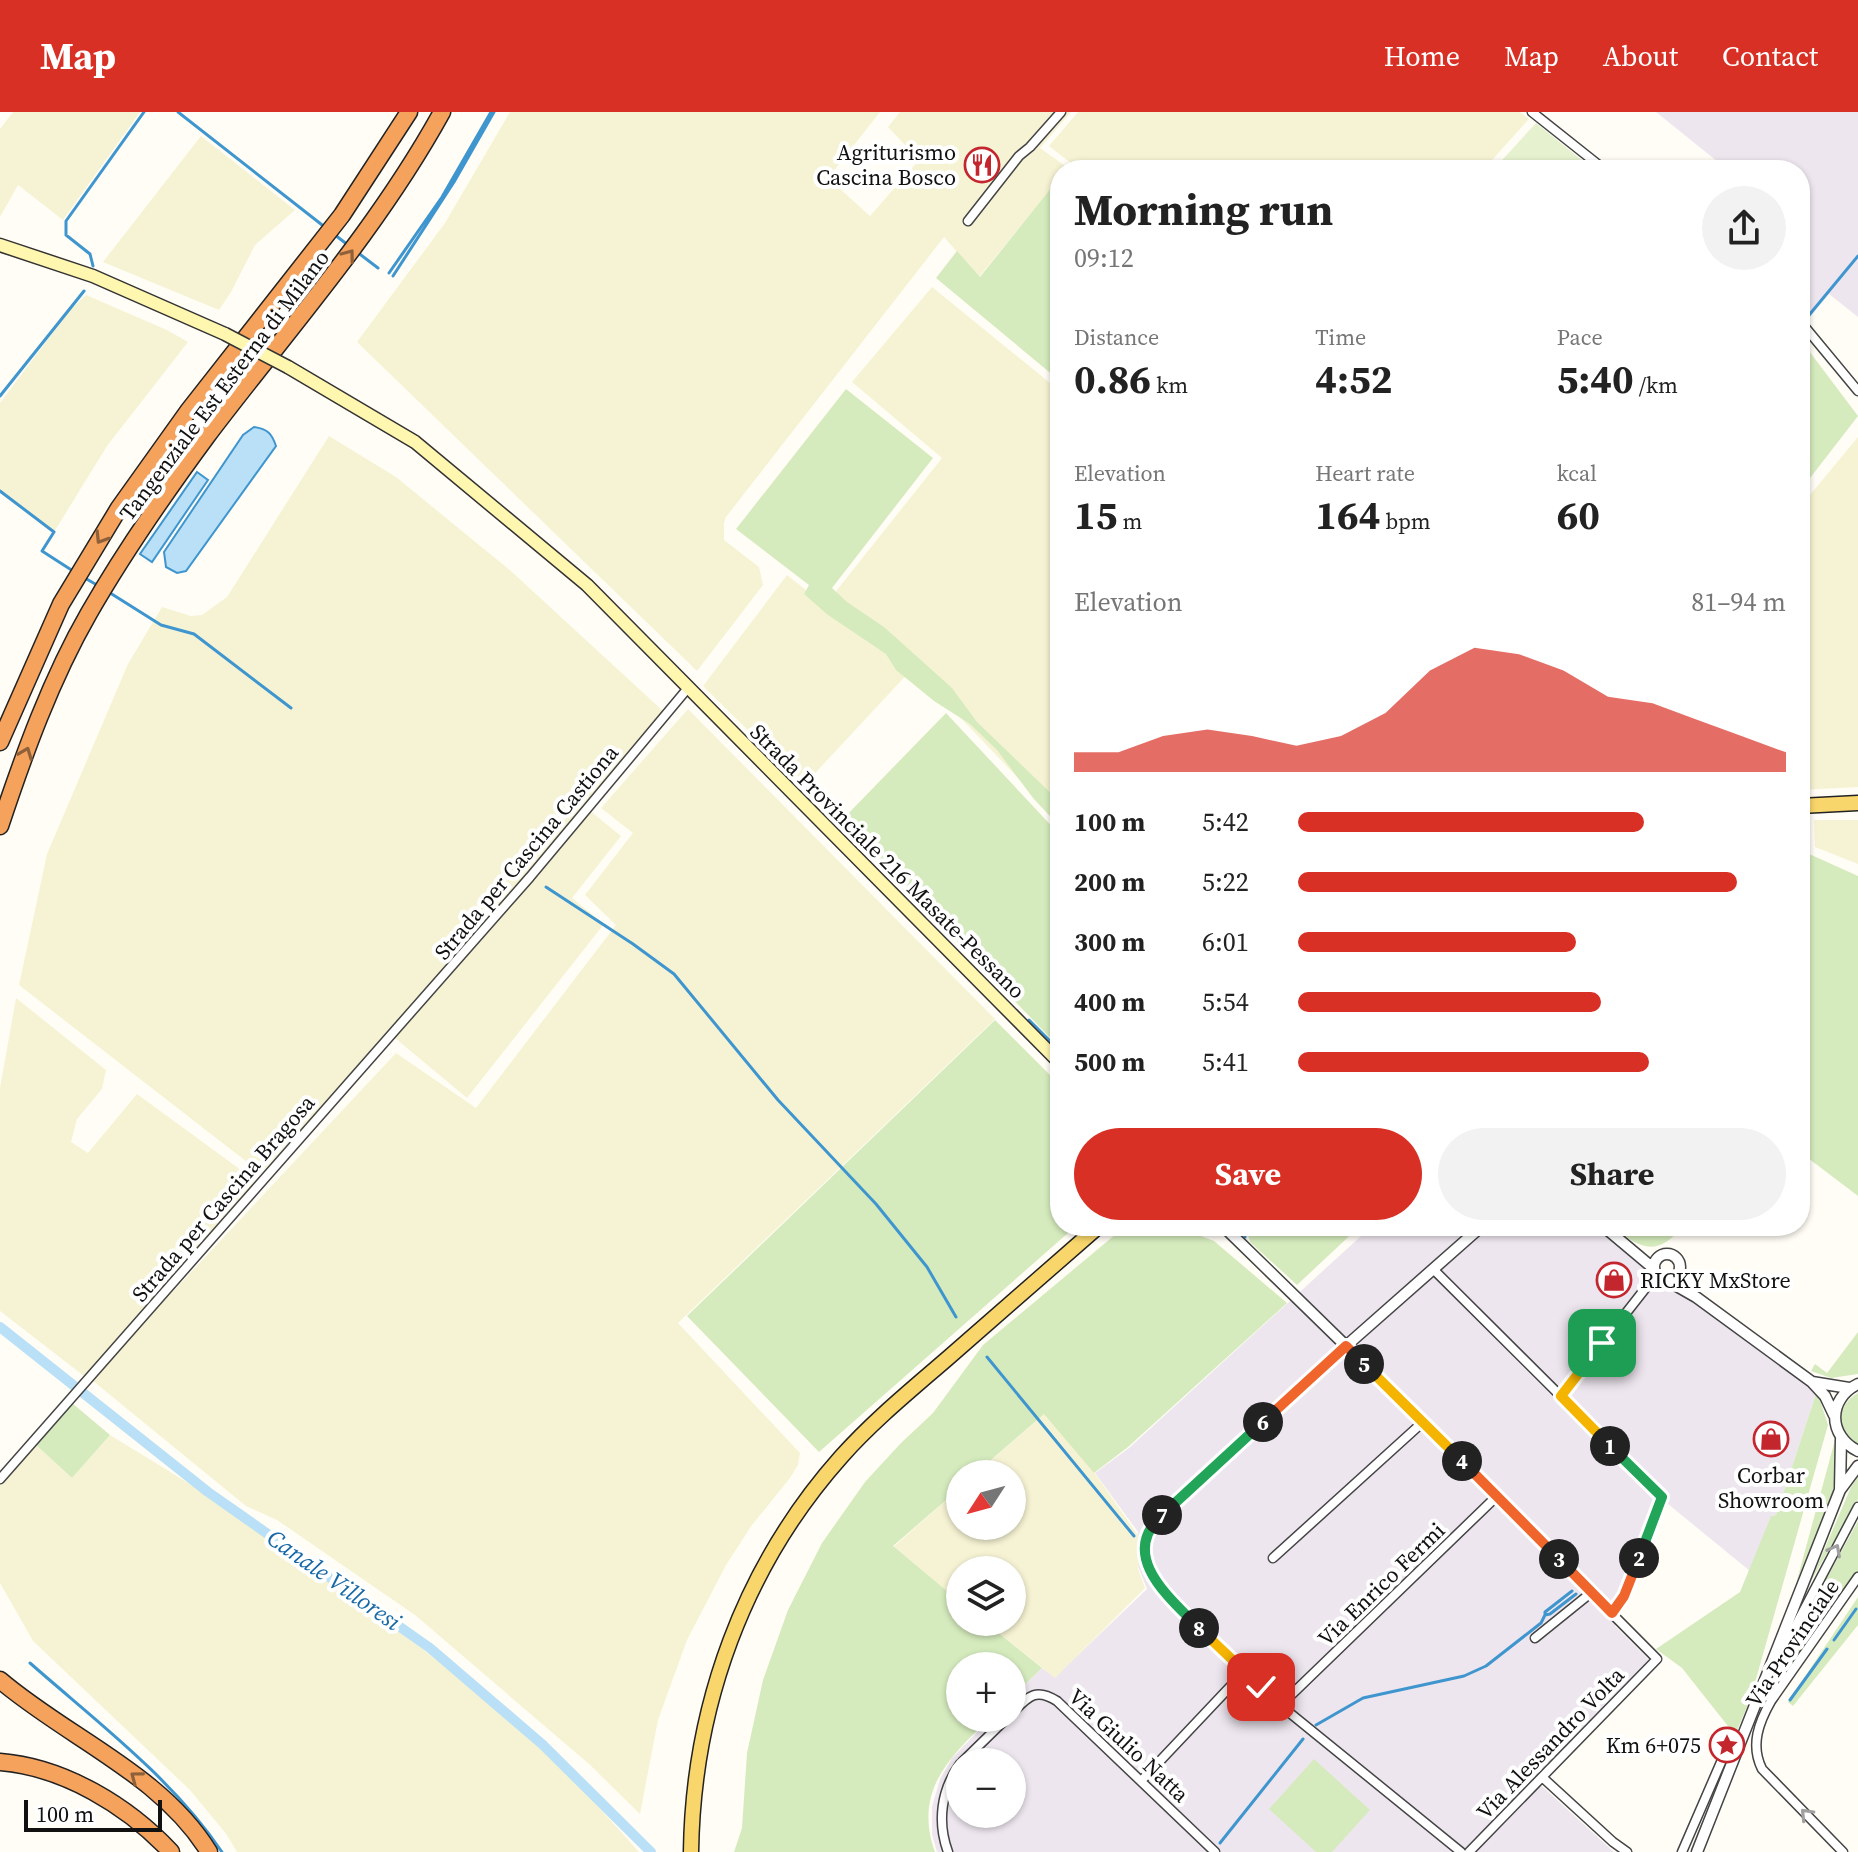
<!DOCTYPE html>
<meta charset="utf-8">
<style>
body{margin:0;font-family:"Source Serif 4",serif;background:#f2f2f2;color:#222;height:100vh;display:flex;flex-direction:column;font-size:30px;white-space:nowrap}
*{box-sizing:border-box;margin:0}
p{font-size:26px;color:#767676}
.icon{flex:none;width:44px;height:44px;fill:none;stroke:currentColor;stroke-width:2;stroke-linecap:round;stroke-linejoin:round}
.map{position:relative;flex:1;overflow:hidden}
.side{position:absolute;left:1050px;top:48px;width:760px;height:1076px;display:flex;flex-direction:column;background:#fff;border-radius:32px;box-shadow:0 2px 6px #0004}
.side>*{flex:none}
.needle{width:52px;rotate:234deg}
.tools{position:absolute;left:946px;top:1348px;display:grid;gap:16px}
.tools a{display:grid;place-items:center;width:80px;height:80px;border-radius:50%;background:#fff;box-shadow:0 2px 6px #0004;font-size:40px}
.scale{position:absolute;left:24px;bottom:20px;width:138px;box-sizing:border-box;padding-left:8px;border:4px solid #111;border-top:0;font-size:22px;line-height:28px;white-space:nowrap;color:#111;-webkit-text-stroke:6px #fff;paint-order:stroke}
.pin{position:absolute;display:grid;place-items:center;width:68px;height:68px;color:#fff;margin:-34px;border-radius:16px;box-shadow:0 4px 12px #0006}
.km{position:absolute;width:40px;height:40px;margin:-20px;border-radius:50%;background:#222;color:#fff;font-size:22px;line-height:40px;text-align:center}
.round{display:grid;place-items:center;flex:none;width:84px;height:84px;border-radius:42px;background:#f2f2f2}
.headline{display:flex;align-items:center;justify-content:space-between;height:136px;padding:0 24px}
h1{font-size:44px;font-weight:700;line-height:60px}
.stats{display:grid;grid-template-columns:repeat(3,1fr);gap:12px;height:136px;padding:8px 24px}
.stats div{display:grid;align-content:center}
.stats b{font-size:40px;font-weight:700}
.stats small{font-size:22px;font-weight:400}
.stats p{font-size:22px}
.chart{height:224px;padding:16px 24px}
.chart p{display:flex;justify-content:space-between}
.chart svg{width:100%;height:144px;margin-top:8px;fill:#d93025;opacity:.7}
.cta{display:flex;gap:16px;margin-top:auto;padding:16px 24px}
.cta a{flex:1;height:92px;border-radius:48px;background:#d93025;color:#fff;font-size:32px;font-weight:700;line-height:92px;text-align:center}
.cta a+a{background:#f2f2f2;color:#222}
ul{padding:0 24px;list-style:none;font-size:26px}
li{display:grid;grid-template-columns:128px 96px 1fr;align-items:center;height:60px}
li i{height:20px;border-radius:10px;background:#d93025}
header{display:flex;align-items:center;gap:48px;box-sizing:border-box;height:112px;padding:0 40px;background:#d93025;color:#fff}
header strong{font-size:38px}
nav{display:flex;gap:44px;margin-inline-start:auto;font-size:28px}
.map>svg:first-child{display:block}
</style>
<header>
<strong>Map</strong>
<nav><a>Home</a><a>Map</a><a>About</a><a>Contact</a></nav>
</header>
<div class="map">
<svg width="1858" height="1740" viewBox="0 0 1858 1740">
<rect width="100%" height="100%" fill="#fffdf5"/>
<path fill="#eee6ef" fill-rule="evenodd" d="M1656,0H1858V205L1829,182L1800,217V58H1728Z
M1372,1114H1601L1656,1167L1695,1186L1817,1279L1776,1403L1771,1404L1750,1459L1668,1392L1615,1514L1650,1549L1534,1667L1614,1740H937L932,1722V1695L940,1667L952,1646L991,1606H1012V1585L1042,1556L1055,1565L1147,1477L1136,1449L1138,1420L1095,1361L1129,1336ZM960,1650H1012V1702H960Z"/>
<path fill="#f6f3d4" d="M13,0H140L63,108L18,73L0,105V17Z
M510,0H880L828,66L870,104L919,48L888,15L900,0H1071L1040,36L1068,56L1060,58V66L979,165L944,125L726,405L724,411V428L759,455L763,473L697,559L357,230L445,111Z
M1078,0H1520L1529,7L1483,58H1075L1076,55L1049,34Z
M201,24L295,98L255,133L231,180L219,198L103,150Z
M932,175L1060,279V710L913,556L804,673L703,574L787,463L825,493L942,346L852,270Z
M86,183L167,218L188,230L107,334L54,420L0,379V291L69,199Z
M329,324L396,365L512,460L663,599L584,694L621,724L572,786L604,812L467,986L389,921L261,1061L19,873L47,742L128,552L162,495L191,504L202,503L227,485Z
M1858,325V675L1800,678V395Z
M688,597L995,907L678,1211L800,1341L798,1353L790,1366L752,1413L726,1453L687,1528L658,1608L640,1702L589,1652L415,1503L277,1408L246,1394L93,1269L150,1204L396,941L476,996L616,813L585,783L633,721L601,696Z
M1814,708H1858V752L1815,735Z
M16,886L106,958L102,977L77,1007L71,1030L88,1041L137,982L256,1069L84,1264L0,1199V976Z
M1045,1301L1096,1363L1142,1429L1138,1457L1145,1476L1055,1566L985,1510H1012V1458H960V1490L892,1436L960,1376V1414H1012V1362H976Z
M110,1323L203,1380L361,1489L469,1573L540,1636L587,1682L639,1740H237L227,1723L190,1678L33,1529L0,1471V1369L35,1332L72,1366Z"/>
<path fill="#d5ebbd" d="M1052,75L1060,82V269L936,166L957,139L980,165Z
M1800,227L1858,304L1800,379Z
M846,277L933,346L832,476L847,490L884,515L952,576L977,610L1060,690V715L1033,686L997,638L970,612L934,589L896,558L886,542L828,503L804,482L809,473L736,417Z
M946,601L1060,723V936L841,709Z
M1800,707L1809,718L1807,741L1858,764V1084L1800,1040Z
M995,908L1060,973V1114H1076L819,1340L687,1204Z
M1129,1114L1188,1119L1214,1129L1287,1191L1128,1335L1094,1361L1044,1302L975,1362H960V1376L893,1434L960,1490V1510H985L1042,1556L1012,1585V1554H960V1606H990C950,1645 913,1678 935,1740H734L742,1716L747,1641L763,1568L788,1498L822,1431L865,1370L901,1331L933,1301L983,1233L1122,1117Z
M1246,1114H1360L1297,1173L1250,1130Z
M1613,1114H1683C1658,1145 1640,1138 1613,1114Z
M1858,1220V1262L1831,1266L1811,1259L1815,1252L1827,1261Z
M1817,1279L1828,1313L1750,1588L1735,1623L1682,1556L1656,1537L1740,1480L1771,1404L1776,1403Z
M1858,1281V1332C1835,1319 1836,1293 1858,1281Z
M72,1291L110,1323L72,1366L35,1332Z
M1835,1328C1846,1372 1813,1429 1796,1472Z
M1858,1365V1387L1810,1471L1851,1375Z
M1858,1409V1461L1763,1594L1765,1579Z
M1858,1485V1513L1793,1594L1788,1590Z
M1314,1647L1370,1698L1332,1740H1316L1269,1697Z"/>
<path fill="#e6f2cf" d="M1536,11L1594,58H1493Z"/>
<path fill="#b9e0f7" stroke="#3f96cf" stroke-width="2" d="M254,315C268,317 272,322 276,334L186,459L177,461L166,455L164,440L243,323Z
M197,360L208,368L152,450L140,442Z"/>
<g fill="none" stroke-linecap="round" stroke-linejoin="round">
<path stroke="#3f96cf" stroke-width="3" d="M178,0L326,116
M335,123L348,133
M357,140L378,156
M93,154L90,142L66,123V109L144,0
M389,161L442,85L491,0
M393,164L454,70L494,0
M1805,208L1858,144
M0,284L84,179
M0,379L54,420L42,439L73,459
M83,465L97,473
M107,479L161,513L194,522L291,596
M546,775L633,832L674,862L778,988L876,1092L927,1155L956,1205
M1029,908L1060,939
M1242,1114L1245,1125
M987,1245L1134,1424
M1545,1503V1500L1572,1479
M1834,1528L1856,1497
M30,1551C97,1610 171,1665 222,1740
M1790,1588L1827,1537
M1316,1613L1363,1586L1464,1564L1486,1554L1541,1511L1545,1503L1550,1502L1576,1482
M1220,1731L1303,1627"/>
<path stroke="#b9e0f7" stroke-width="10" d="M0,1215L208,1380L430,1536L542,1632L651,1740"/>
<g stroke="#444" stroke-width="11">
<path id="minor" d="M1532,0L1605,58
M968,109L1019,44L1030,35L1061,0
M1800,209L1858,279
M1433,1157L1662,1385L1624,1484L1612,1501
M1561,1284L1648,1173L1654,1160
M0,1367L530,765L688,576
M1273,1446L1423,1310
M1535,1526L1592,1480
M1777,1549L1858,1395
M1289,1585L1497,1384
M1012,1601C1028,1585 1035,1575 1057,1589L1215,1740
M962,1650L1007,1606
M1542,1665L1613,1730L1627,1740
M1141,1669L1244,1560
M948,1740C937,1710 941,1678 960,1652
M1461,1740L1280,1593L1216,1534L1156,1472L1149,1458L1145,1441L1148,1424L1156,1408L1346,1234L1657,1547L1469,1740
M1682,1740L1728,1634
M1843,1740L1762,1657C1750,1633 1759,1610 1771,1589L1858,1465"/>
</g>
<g stroke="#444" stroke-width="13">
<path id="tertiary" d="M1223,1114L1346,1234L1482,1114
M1603,1114L1653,1156
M1654 1155a13 13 0 1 1 26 0a13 13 0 1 1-26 0Z
M1668,1169L1696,1185L1812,1270L1825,1284L1834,1303
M1812,1270L1849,1276
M1858,1272C1827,1287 1828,1324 1858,1339
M1840,1377L1841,1327
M1697,1740L1840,1378L1858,1354"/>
</g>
<g stroke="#333" stroke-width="15">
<path id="secondary" d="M0,133L93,164L225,222
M288,255L415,330L587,473L1060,951"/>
</g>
<g stroke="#222" stroke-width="17">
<path id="primary" d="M1800,694L1858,691
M691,1740C693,1594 744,1454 841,1345C873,1309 911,1278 948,1246C998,1202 1048,1158 1099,1114"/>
</g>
<g stroke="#222" stroke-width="19">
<path id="motorway" d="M0,630L61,492L119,396L189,298L342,103L409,0
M0,714C24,642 51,567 89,501C124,440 165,381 207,324C288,217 377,118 442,0
M0,1568C68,1626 161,1662 209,1740
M0,1650C64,1655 128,1694 171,1740"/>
</g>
<use href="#minor" stroke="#fff" stroke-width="8"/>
<use href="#tertiary" stroke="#fff" stroke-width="10"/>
<use href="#secondary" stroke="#fff6b0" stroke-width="12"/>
<use href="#primary" stroke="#f9d66b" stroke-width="14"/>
<use href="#motorway" stroke="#f5a25d" stroke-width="16"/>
<g stroke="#333" stroke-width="15" stroke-linecap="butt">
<path id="secondary-bridge" d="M225,222L288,255"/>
</g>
<use href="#secondary-bridge" stroke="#fff6b0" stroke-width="12"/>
</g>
<defs><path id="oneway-chevron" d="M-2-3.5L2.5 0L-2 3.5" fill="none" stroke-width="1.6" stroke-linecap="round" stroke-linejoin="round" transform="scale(2)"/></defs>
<g stroke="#8e613b">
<use href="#oneway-chevron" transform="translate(349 143) rotate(-53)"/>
<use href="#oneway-chevron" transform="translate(101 426) rotate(122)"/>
<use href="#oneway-chevron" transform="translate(26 641) rotate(-69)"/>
<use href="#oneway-chevron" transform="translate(136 1665) rotate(-143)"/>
</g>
<g stroke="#a0a0a0">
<use href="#oneway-chevron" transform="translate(1835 1438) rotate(-62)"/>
<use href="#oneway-chevron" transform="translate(1806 1702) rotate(-134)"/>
</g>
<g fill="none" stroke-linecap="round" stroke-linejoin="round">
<g stroke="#fff" stroke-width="16">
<path id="split-1" d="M1602,1231L1561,1284L1610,1334"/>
</g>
<g stroke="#fff" stroke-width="16">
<path id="split-2" d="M1610,1334L1662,1385L1639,1446"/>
</g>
<g stroke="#fff" stroke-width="16">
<path id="split-3" d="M1559,1447L1612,1501L1624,1484L1639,1446"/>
</g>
<g stroke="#fff" stroke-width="16">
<path id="split-4" d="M1462,1349L1559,1447"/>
</g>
<g stroke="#fff" stroke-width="16">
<path id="split-5" d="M1364,1252L1462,1349"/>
</g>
<g stroke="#fff" stroke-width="16">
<path id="split-6" d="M1263,1310L1346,1234L1364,1252"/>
</g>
<g stroke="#fff" stroke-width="16">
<path id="split-7" d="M1162,1403L1263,1310"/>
</g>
<g stroke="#fff" stroke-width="16">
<path id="split-8" d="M1162,1403C1117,1444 1171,1487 1199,1516"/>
</g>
<g stroke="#fff" stroke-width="16">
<path id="split-9" d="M1199,1516L1261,1575"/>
</g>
<use href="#split-1" stroke="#f5b400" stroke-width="10"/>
<use href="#split-2" stroke="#22a559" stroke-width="10"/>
<use href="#split-3" stroke="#f0652b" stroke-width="10"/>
<use href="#split-4" stroke="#f0652b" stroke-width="10"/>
<use href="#split-5" stroke="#f5b400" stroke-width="10"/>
<use href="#split-6" stroke="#f0652b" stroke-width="10"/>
<use href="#split-7" stroke="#22a559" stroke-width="10"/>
<use href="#split-8" stroke="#22a559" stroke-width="10"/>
<use href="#split-9" stroke="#f5b400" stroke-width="10"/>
</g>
<defs>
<g id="restaurant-ring" transform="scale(1.8)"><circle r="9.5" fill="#fff" stroke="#c4262e" stroke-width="1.5"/><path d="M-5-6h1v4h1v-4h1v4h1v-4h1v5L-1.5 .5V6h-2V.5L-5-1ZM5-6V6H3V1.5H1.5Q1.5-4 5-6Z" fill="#c4262e"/></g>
<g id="shop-ring" transform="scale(1.8)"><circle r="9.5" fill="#fff" stroke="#c4262e" stroke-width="1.5"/><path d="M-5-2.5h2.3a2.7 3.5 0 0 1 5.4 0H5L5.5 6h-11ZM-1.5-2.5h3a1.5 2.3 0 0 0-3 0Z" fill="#c4262e"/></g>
<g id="sight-ring" transform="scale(1.8)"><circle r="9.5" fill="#fff" stroke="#c4262e" stroke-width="1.5"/><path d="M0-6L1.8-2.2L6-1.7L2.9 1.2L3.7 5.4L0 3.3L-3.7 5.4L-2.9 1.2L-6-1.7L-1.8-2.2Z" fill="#c4262e"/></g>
</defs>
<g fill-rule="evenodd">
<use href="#restaurant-ring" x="982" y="53"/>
<use href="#shop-ring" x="1614" y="1168"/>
<use href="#shop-ring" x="1771" y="1327"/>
<use href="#sight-ring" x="1727" y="1633"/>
</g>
<g text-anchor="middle" stroke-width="8" stroke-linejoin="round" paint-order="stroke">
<g font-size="22" fill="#111" stroke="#fff" text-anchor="end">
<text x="956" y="48">Agriturismo<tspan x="956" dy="25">Cascina Bosco</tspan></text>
<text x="1640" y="1176" text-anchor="start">RICKY MxStore</text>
<text x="1771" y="1371" text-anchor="middle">Corbar<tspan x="1771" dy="25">Showroom</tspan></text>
<text x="1701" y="1641">Km 6+075</text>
</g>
<g font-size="22" fill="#111" stroke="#fff">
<text transform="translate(224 273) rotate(-53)" y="8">Tangenziale Est Esterna di Milano</text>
<text transform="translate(526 740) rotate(-50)" y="8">Strada per Cascina Castiona</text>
<text transform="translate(888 749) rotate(45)" y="8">Strada Provinciale 216 Masate-Pessano</text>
<text transform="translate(223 1086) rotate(-49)" y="8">Strada per Cascina Bragosa</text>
<text transform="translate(1381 1472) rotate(-44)" y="8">Via Enrico Fermi</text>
<text transform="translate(1792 1531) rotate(-56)" y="8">Via Provinciale</text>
<text transform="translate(1550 1631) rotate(-46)" y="8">Via Alessandro Volta</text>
<text transform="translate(1129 1633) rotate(43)" y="8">Via Giulio Natta</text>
</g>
<g font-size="24" font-style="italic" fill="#1768a6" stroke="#fff">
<text transform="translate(334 1468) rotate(35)" y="8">Canale Villoresi</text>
</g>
</g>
</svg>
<div class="tools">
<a><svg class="needle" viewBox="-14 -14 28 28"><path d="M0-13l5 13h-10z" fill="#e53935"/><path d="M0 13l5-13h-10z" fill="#767676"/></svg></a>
<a><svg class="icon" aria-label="layers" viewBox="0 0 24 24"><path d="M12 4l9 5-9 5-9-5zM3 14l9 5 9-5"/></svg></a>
<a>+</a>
<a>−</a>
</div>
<div class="scale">100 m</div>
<div class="pin" style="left:1602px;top:1231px;background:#1e9e55"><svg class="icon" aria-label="arrive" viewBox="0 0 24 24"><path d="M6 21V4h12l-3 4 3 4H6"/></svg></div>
<div class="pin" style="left:1261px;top:1575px;background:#d93025"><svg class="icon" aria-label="check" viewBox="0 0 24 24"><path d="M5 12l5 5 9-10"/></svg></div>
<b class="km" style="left:1610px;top:1334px">1</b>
<b class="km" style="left:1639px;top:1446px">2</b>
<b class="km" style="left:1559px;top:1447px">3</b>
<b class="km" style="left:1462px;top:1349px">4</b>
<b class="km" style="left:1364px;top:1252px">5</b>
<b class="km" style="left:1263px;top:1310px">6</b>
<b class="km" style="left:1162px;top:1403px">7</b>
<b class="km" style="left:1199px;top:1516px">8</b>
<section class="side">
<div class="headline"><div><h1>Morning run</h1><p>09:12</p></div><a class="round"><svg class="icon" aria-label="share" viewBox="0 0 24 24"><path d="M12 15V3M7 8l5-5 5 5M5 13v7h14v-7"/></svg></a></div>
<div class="stats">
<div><p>Distance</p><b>0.86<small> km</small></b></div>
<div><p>Time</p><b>4:52</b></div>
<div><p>Pace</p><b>5:40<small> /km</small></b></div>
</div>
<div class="stats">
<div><p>Elevation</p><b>15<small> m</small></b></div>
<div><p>Heart rate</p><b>164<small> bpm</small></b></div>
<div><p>kcal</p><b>60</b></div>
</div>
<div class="chart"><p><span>Elevation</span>81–94 m</p>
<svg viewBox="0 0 160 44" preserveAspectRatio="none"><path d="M0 44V38L10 38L20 33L30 31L40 33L50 36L60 33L70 26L80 13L90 6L100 8L110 13L120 21L130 23L140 28L150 33L160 38V44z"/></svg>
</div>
<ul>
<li><b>100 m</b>5:42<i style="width:71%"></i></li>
<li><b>200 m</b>5:22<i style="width:90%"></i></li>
<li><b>300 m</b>6:01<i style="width:57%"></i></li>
<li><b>400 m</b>5:54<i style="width:62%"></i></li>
<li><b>500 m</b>5:41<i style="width:72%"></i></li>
</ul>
<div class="cta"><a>Save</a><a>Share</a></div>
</section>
</div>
